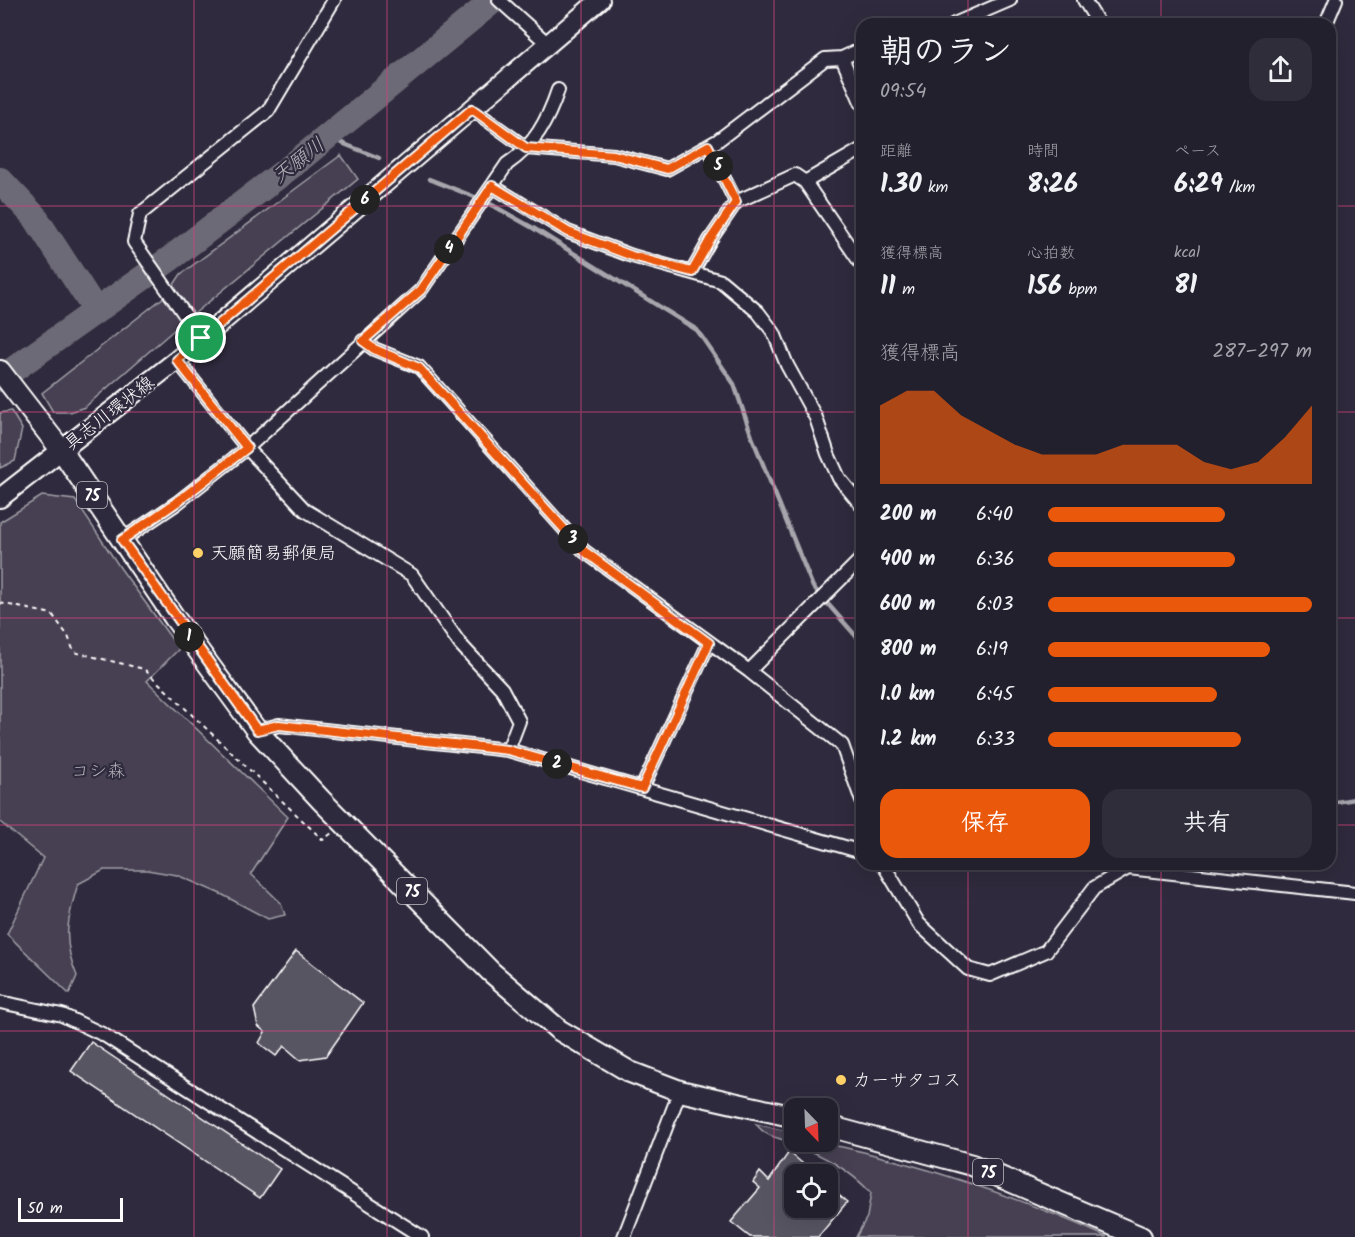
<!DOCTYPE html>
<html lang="ja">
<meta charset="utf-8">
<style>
body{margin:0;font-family:Kalam,"Klee One",sans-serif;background:#2f2d3a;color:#f1f3f6;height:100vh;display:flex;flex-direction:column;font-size:22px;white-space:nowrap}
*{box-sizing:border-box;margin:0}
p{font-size:20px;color:#a3a3aa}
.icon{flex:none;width:33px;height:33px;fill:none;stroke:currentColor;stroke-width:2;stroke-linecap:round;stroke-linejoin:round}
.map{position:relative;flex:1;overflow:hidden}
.side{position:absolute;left:856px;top:18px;width:480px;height:852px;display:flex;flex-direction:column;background:#23202e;border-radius:18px;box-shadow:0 6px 24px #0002,0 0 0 2px #403e4a}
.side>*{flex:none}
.needle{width:39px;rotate:157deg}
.tools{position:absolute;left:784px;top:1098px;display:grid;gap:12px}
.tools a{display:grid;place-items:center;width:54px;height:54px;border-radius:12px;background:#23202e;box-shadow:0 6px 24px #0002,0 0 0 2px #403e4a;font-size:30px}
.scale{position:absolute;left:18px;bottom:15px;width:105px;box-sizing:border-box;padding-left:6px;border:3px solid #fff;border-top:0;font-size:16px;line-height:21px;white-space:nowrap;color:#fff;-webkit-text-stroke:4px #2f2a3d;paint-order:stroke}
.pin{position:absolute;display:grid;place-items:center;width:51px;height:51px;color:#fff;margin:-26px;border:3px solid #fff;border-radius:50%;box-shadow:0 2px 6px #0007}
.km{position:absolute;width:30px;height:30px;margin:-15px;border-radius:50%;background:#222;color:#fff;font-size:16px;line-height:30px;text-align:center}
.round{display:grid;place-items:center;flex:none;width:63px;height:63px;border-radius:18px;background:#2f2d3a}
.headline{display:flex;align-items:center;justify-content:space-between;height:102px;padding:0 24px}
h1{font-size:33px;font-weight:700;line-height:45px}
.figures{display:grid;grid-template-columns:repeat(3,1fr);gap:9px;height:102px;padding:6px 24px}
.figures div{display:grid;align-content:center}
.figures b{font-size:26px;font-weight:700}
.figures small{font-size:16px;font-weight:400}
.figures p{font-size:16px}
.chart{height:168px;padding:12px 24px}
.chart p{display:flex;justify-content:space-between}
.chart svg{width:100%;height:108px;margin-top:6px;fill:#ea580c;opacity:.7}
.cta{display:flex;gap:12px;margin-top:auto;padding:12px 24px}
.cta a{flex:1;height:69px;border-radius:18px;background:#ea580c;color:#fff;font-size:24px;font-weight:700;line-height:69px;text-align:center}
.cta a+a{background:#2f2d3a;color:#f1f3f6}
ul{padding:0 24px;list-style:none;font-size:20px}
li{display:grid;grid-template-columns:96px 72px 1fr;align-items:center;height:45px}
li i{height:15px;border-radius:8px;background:#ea580c}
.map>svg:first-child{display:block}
</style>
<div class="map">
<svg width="1355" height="1237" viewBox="0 0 1355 1237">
<rect width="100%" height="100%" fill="#2f2a3d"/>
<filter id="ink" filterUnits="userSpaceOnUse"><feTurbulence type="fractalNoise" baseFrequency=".0167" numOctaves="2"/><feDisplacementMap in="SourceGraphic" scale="12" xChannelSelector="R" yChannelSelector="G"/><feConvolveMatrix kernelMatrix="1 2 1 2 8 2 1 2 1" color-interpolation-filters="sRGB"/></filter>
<g filter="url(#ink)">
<path fill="#464152" stroke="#a2a0a8" stroke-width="1.5" d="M341,155L358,179L194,314L173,286L181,274Z
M164,297L183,322L85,407L70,412H53L42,393Z
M11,411L22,429L15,461L0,468V413Z
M42,496L75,500L121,569L179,649L147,681L288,817L251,874L281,903L285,915L268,919L223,895L177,875L147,870H104L78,884C67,920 62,941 77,976L69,994L7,934L43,858L0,822V522Z
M756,1124L795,1133V1142C831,1142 863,1152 897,1161C973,1182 1036,1205 1107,1237H856L867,1217L871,1193C849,1169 822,1155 792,1143C776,1136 768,1139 756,1124Z"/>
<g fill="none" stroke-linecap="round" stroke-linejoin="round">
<path stroke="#a7a6ad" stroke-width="4.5" d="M327,137L379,158
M429,179L485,201L533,228L697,330L734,384L752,437L813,587L862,643
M1330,803L1355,799"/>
<path stroke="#6d6a77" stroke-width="26" d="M0,180L35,217L96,311
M0,379L171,258L294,164L494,0"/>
</g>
<path fill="#595564" stroke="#fff" stroke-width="1.5" d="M296,951L363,1003L326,1056L300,1060L284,1046L276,1056L259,1043L265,1032L258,1026L254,1008Z
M91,1042L280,1169L260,1198L71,1071Z
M789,1152L815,1174H795V1208H828V1186L847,1202L818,1237H750L731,1222L760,1188L753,1182L760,1172L769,1181Z"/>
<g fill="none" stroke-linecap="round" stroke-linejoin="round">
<g stroke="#fff" stroke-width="16">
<path id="minor" d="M499,0L548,44
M1084,0L1099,24
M954,24L1010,0
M1326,24L1336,0
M842,58L862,104
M472,109L526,148L614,155L667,169L717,141L825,59L842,58L862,49
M805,182L862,149
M492,186L568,232L632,256L721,281L758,312L774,333L787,365L816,418L828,454L839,478L862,506
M736,202L795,175L805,182L862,265
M692,272L710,240L736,202L708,146
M201,338L134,242L140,214L268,111L334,0
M363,341L374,349L419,367L584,551L749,671L842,745L862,801
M177,360L247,448L305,510L412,575L460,644L502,689L519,721L508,750
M122,540L177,503L247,448L421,290L507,164C534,146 548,120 558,90
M749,671L862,558
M257,731L279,725L508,750L862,852
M642,788L709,643
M883,864L919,924L968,969L990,975L1046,951L1094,888L1128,868L1355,893
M0,1002L62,1015L104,1035L422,1237
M624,1237L680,1091"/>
</g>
<g stroke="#fff" stroke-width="22">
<path id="secondary" d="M0,498L177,360L600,0"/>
</g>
<g stroke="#fff" stroke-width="24">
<path id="primary" d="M0,371L62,451L174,617L257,731L321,800L491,972L559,1030L630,1072L680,1091L795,1117
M828,1126L972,1165L1141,1237"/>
</g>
<path stroke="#fff" stroke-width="2" stroke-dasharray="4.5 4.5" stroke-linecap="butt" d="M0,603L52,614L68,636L74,652L144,669L323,840L332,833"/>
<use href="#minor" stroke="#2f2a3d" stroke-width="12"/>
<use href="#secondary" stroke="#2f2a3d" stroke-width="18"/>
<use href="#primary" stroke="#2f2a3d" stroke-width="20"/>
</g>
</g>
<g fill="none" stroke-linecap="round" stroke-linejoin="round" filter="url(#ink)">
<g stroke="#fff" stroke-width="12">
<path id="route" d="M472,109L526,148L614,155L667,169L708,146L736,202L710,240L692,272L632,256L568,232L492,186L421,290L363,341L374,349L419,368L584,551L709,643L642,788L508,750L279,725L257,730L122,540L177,502L247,448L177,360Z"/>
</g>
<use href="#route" stroke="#ea580c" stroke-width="8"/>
</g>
<path fill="none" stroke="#ce467c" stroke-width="1.5" stroke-opacity="0.55" d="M194,0V1237M387,0V1237M581,0V1237M774,0V1237M968,0V24M1161,0V24M0,206H862M1330,206H1355M0,412H862M1330,412H1355M0,618H862M1330,618H1355M0,825H862M1330,825H1355M968,864V1237M1161,864V1237M0,1031H1355"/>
<g fill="#ffd166" stroke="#2f2a3d" stroke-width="2">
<circle cx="198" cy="553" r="6"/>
<circle cx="841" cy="1080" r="6"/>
</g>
<g text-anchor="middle" stroke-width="4.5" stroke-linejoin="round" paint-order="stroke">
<g fill="#2f2a3d" stroke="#c1bfc5" stroke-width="1.5">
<rect x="77" y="482" width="30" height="26" rx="4.5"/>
<rect x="397" y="878" width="30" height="26" rx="4.5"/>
<rect x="973" y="1159" width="30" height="26" rx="4.5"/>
</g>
<g font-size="16" font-weight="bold" fill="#fff">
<text x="92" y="501">75</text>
<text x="412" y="897">75</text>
<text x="988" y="1178">75</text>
</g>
<g font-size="18" fill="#fff" stroke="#2f2a3d">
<text transform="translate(109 413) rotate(-38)" y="6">具志川環状線</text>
</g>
<g font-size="18" fill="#fff" stroke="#2f2a3d" text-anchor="start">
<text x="210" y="559">天願簡易郵便局</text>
<text x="853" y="1086">カーサタコス</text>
</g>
<g font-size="18" fill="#b5b3ba" stroke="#2f2a3d">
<text x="98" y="777">コシ森</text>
</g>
<g font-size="20" font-style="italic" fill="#b6b4bb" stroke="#2f2a3d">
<text transform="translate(298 160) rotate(-38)" y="7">天願川</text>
</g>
</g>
</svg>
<div class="tools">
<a><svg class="needle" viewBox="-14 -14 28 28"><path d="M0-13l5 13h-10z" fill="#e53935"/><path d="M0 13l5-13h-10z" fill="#a3a3aa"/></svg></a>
<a><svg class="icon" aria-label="locate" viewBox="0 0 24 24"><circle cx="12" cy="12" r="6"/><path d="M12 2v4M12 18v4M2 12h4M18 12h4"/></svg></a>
</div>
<div class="scale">50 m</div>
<div class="pin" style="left:201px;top:338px;background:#1e9e55"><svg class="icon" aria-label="arrive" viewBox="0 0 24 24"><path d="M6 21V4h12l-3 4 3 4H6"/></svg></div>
<b class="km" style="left:189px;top:637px">1</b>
<b class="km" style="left:557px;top:764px">2</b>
<b class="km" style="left:573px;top:539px">3</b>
<b class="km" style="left:449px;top:249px">4</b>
<b class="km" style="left:718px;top:166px">5</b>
<b class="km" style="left:365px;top:200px">6</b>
<section class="side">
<div class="headline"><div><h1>朝のラン</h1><p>09:54</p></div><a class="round"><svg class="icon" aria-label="share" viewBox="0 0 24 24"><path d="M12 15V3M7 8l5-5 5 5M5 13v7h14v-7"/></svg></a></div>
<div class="figures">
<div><p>距離</p><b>1.30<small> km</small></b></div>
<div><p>時間</p><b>8:26</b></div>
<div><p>ペース</p><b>6:29<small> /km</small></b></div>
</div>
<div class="figures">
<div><p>獲得標高</p><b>11<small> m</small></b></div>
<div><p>心拍数</p><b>156<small> bpm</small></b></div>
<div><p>kcal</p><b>81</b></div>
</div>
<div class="chart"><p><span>獲得標高</span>287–297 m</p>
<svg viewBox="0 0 160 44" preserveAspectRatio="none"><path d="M0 44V12L10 6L20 6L30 16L40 22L50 28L60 32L70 32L80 32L90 28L100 28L110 28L120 35L130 38L140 35L150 25L160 12V44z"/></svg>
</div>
<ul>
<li><b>200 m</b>6:40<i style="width:67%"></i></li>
<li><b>400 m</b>6:36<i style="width:71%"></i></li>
<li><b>600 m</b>6:03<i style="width:100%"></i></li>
<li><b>800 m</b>6:19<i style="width:84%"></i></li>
<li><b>1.0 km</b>6:45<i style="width:64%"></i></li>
<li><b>1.2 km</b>6:33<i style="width:73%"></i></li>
</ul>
<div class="cta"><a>保存</a><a>共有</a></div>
</section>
</div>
